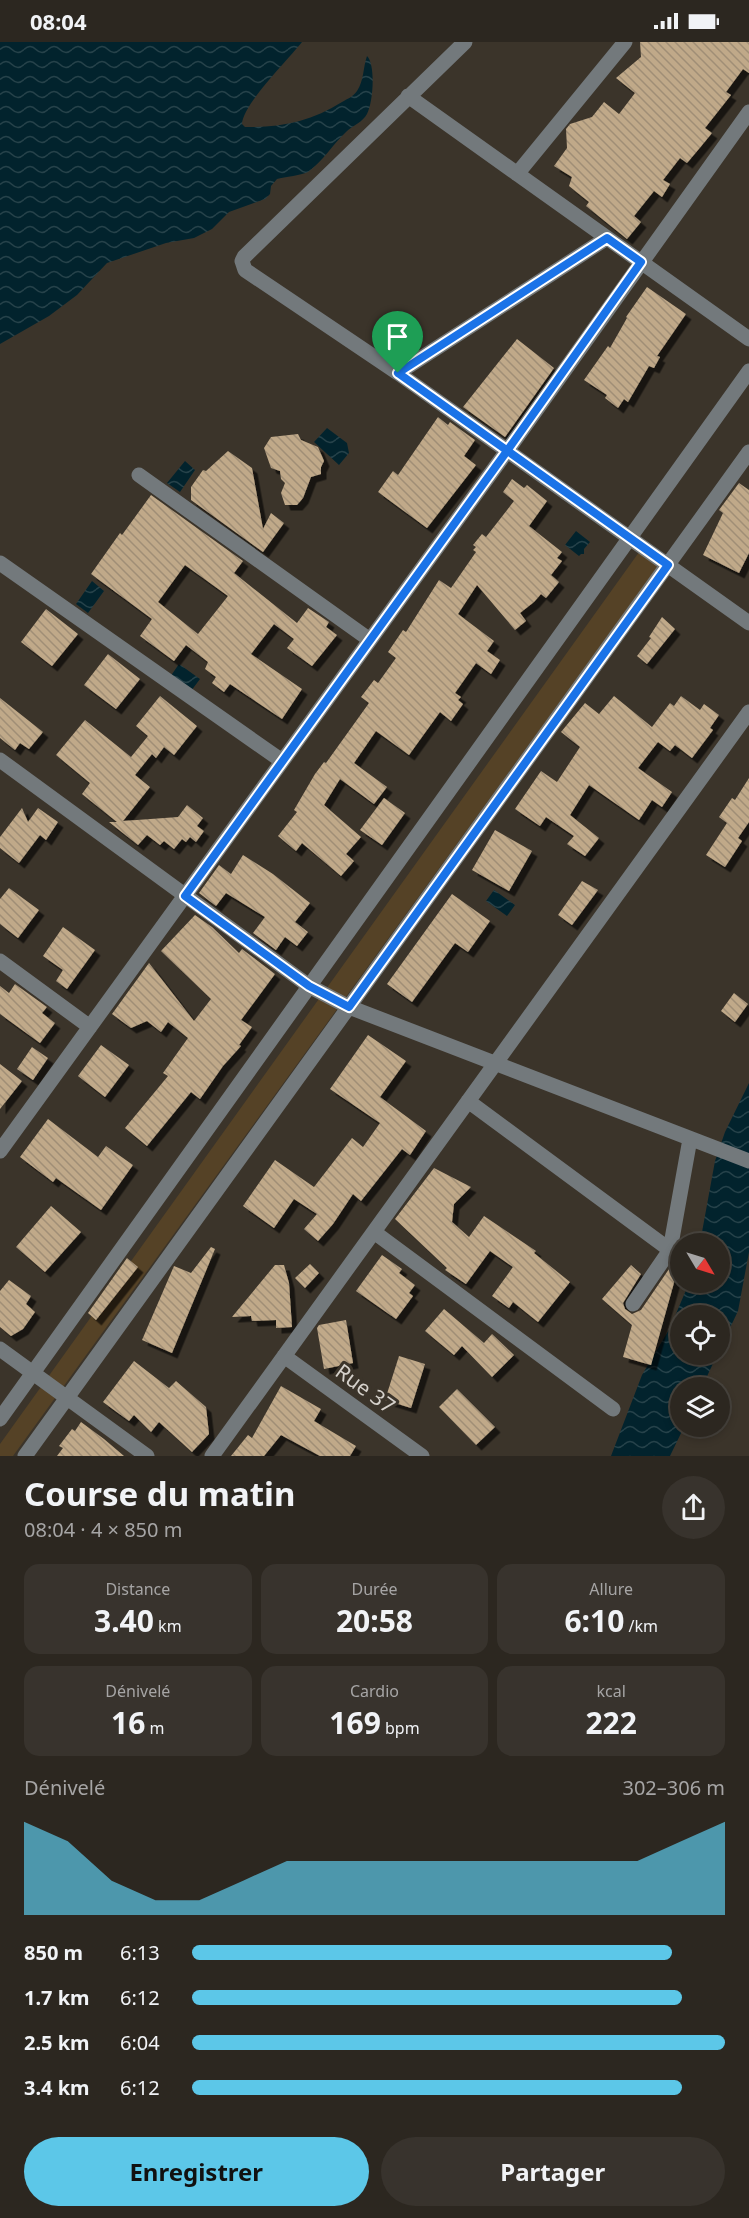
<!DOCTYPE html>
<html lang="fr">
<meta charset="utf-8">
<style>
body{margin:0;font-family:"Noto Sans",sans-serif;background:#38332d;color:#f1f3f6;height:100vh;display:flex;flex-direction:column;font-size:22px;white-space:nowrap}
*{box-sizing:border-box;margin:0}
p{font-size:20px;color:#a6a5a5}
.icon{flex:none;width:33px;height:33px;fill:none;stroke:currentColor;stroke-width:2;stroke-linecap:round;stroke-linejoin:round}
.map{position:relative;height:1414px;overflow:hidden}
.sheet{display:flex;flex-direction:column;background:#2c2720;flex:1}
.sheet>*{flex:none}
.needle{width:39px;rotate:128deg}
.buttons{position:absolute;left:670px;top:1191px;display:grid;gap:12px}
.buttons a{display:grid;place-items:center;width:60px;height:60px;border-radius:50%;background:#2c2720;box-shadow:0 3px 9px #0003,0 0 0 2px #48443e;font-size:30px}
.pin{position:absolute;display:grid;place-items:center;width:51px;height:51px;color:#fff;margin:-62px -26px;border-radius:50% 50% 50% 0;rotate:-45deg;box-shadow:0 0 6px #0007}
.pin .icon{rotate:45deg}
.round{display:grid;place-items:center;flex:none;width:63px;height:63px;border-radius:32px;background:#38332d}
.overview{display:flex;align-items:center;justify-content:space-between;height:102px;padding:0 24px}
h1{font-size:33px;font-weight:700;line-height:45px}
.figures{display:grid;grid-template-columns:repeat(3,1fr);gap:9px;height:102px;padding:6px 24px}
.figures div{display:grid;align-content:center;border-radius:15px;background:#38332d;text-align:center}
.figures b{font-size:30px;font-weight:700}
.figures small{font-size:16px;font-weight:400}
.figures p{font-size:16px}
.chart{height:168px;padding:12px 24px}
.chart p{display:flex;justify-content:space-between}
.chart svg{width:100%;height:108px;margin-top:6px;fill:#5cc7e8;opacity:.7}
.primary-button{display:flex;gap:12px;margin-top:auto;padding:12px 24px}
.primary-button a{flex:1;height:69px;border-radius:36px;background:#5cc7e8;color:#111;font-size:24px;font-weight:700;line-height:69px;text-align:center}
.primary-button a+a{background:#38332d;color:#f1f3f6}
ul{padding:0 24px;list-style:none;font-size:20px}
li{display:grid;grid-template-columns:96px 72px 1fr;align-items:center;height:45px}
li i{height:15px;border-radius:8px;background:#5cc7e8}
.status{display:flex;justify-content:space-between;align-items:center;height:42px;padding:0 30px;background:#2c2720;direction:ltr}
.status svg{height:16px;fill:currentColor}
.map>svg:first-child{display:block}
</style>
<div class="status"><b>08:04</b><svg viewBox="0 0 49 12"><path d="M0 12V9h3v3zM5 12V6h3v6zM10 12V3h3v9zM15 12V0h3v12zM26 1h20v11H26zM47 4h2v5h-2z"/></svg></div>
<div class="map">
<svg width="749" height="1414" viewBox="0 0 749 1414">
<defs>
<pattern id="water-waves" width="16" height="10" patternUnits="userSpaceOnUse" patternTransform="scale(1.5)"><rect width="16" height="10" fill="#02232d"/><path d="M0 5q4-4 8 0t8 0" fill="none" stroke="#26424a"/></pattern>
<pattern id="building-back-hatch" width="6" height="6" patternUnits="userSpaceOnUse" patternTransform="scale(1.5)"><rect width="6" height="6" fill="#c0a989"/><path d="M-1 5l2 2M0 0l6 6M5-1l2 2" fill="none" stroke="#a08e76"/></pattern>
<filter id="shadow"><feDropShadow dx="5.5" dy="5.5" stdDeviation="0" flood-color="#0009"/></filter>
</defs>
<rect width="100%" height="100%" fill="#3b342a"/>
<path fill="#554226" d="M642,506L662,519L13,1414H0V1402Z"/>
<path fill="url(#water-waves)" d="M0,0H302C288,18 243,62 242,82L245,85C280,86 312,79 342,60C347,57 353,55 357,49C364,39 363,25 367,14C376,23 373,61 367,72C363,80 352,84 346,90C333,102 323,119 308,130C303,133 284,135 277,137L271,144L270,152L265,157L229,170L212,187L194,196L166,201L107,221L77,253L49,274L0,302Z
M327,386L347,401L349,411L339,423L314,400Z
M185,419L195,428L180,450L167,441Z
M576,489L590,500L584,507V512H581L579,514L565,503Z
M92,539L104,549L88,571L76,562Z
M179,622L200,637L191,649L170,635Z
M494,848L515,863L507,874L486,859Z
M749,1041V1210L738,1269L720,1307V1274H681V1312L717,1313L702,1345L681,1346V1384L684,1385L670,1414H611L642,1333L670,1286L689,1241L720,1240V1202L700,1201L715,1119L725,1090Z"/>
<path fill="url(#building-back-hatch)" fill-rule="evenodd" filter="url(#shadow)" d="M640,0H749V31L743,27L726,50L731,53L705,86L712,91L698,108L687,121L680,116L663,138L670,142L662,155L654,149L634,174L641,180L627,197L586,164L589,160L569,144L572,135L554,124L567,106L566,87L570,82L592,75L604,60L619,72L635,51L616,36L641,15Z
M647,245L686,272L657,314L660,315L654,326L649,324L628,360L624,357L618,366L605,356L607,353L584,338L608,304L610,306L627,276L626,275Z
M517,297L554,326L505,395L463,365Z
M438,375L448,383L450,380L475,398L464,414L476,423L427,486L378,450L393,429L398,433Z
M298,392L301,398L318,405L324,419L321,425V432L311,435L303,456L297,463H285L281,451L285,441L281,437L280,429L271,426L264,406L271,395Z
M228,409L252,426L263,487L271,471L284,481L263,510L191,458V445L203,428L206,429Z
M512,437L524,446L527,443L547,459L529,484L562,510L557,516L562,519L551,533L559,540L546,556L541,552L534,560L520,571L526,579L515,588L477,543L458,572L494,599L487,609L500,618L491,632L476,621L455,651L461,655L458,658L463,662L451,679L440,670L409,713L376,689L354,721L387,745L374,762L340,737L324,763L361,795L346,812L354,819L341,834L302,801L296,809L278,794L297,770L294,768L315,732L324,720L326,721L369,661L361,655L374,638L378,641L396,616L388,610L403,588L406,590L439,538L451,546L476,510L473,508L476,505L473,503L482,492L486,495L514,459L503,450Z
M739,441L749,448V511L739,531L703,513L723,471L719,468Z
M151,453L243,519L234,531L297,581L308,566L329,580L326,585L337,593L312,624L287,606L294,597L274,582L251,612L302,647L282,677L230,642L224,650L212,641L216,635L205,627L208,620L186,603L174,619L140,594L152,577L91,532L120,491L122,493ZM185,523L228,554L198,592L158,560Z
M46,567L78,592L52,624L21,600Z
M662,575L675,587L647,622L637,614L651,596L649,595Z
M108,612L140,637L116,667L84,643Z
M160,654L197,684L174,713L164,705L156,716L152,712L135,733L150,745L123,779L178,775L187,763L203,776L197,784L204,789L196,800L190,795L186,800L182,797L174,807L164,799L160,803L147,793L138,803L109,780H117L82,752L90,741L56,713L85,678L131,715L148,694L136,684Z
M614,654L652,685L670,661L674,664L681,654L700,668L704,662L719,673L710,686L713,688L692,716L675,703L670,709L658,700L638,726L672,750L662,765L652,758L639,778L589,743L570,773L599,796L585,814L567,802L574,794L546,775L540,784L515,767L541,729L557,740L580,705L561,690L585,661L599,672Z
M0,656L43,690L29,707L20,701L15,708L0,696Z
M749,736V780L738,796L742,799L725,825L706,813L727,781L719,775L732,756L735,758Z
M384,756L405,771L382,803L360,788Z
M22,766L28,780L38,766L58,780L46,798L40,793L19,821L0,806V795Z
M495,788L532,809L509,849L472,828Z
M243,813L273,832L310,861L295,880L308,890L297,904L285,895L276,908L253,891L265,875L226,851L216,864L199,851L219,823L231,832Z
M582,839L598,848L572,883L558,873Z
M9,846L39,868L18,896L0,882V857Z
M452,852L490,879L468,910L455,901L412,960L387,942Z
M195,873L212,885L239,911L242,907L275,932L241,978L252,985L239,1003L241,1004L223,1024L200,1057L191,1050L147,1104L125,1086L168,1034L163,1031L188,996L168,980L161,990L147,979L131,986L112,972L149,921L194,979L211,957L161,909Z
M63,885L95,908L67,947L56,939L63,928L43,914Z
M15,942L47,965L42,971L55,981L40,1001L0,972V944L9,951Z
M734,951L748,962L735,980L721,969Z
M368,993L406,1019L380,1055L426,1089L410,1113L402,1107L361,1159L353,1152L333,1182L318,1199L304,1187L317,1172L294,1157L274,1186L243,1164L275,1118L314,1145L352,1096L363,1105L380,1081L330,1047Z
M101,1003L129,1023L105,1055L78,1034Z
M32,1005L48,1016L33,1038L17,1027Z
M0,1022L22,1039L0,1067Z
M48,1077L98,1115L106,1104L133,1123L101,1168L56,1136L53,1140L20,1115Z
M434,1126L471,1145L454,1162L452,1180L469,1195L484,1174L536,1209L534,1211L570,1240L538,1280L513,1260L509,1266L492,1254L513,1225L490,1209L466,1242L445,1228L447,1226L395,1177Z
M51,1164L81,1190L45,1230L16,1205Z
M211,1205L215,1207L172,1311L142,1298L174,1224L191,1231Z
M382,1213L402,1227L399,1231L415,1243L409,1251L413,1254L396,1277L356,1249Z
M127,1216L138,1225L96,1278L88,1271Z
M310,1222L319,1231L305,1246L295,1236Z
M275,1223H284L289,1241L292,1285L276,1286V1278L252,1279L251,1274L232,1275Z
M631,1223L641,1232L623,1261L625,1267L632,1272L641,1268L669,1227L677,1230L651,1323L623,1315L632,1283L602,1257Z
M9,1238L31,1254L26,1262L35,1270L23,1287L11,1294L0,1285V1249Z
M444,1267L484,1301L492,1292L514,1313L492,1335L462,1304L454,1313L425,1289Z
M346,1278L353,1321L324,1327L317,1286L319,1283Z
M399,1314L425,1322L411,1366L385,1358Z
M134,1319L169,1346L176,1339L206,1365L209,1392L192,1410L159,1380L151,1390L134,1373L129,1379L103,1360Z
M281,1344L321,1367L314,1379L356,1404L350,1414H320L281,1393L264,1414H231L248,1393L252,1396Z
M457,1347L495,1385L476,1403L439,1365Z
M81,1380L104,1397L124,1414H57L63,1406L59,1404L72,1387L75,1389Z"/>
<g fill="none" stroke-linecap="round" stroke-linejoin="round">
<path stroke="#73797c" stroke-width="15" d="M465,0L244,215L242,219L245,228L398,331L749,581
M408,54L749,297
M517,132L625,0
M398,331L607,196
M139,433L370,598
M0,521L282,719
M0,718L309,944L349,965L749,1119
M0,919L90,985
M468,1059L670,1208
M0,1109L507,409L749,70
M374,1190L613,1367
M633,1262L670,1208L690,1097
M0,1307L147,1414
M284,1314L422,1414
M0,1377L749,329
M25,1414L749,410
M212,1414L749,670"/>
</g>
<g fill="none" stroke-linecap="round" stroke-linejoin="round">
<g stroke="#fff" stroke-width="12">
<path id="route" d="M398,331C488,395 578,459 668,523L349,965L309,944L185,854L507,409L641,220L607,196L398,331"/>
</g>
<use href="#route" stroke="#1a73e8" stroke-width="8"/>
</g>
<g text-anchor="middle" stroke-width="6" stroke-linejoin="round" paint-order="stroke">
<g font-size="21" fill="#d5d1cb" stroke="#3b342a">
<text transform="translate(365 1347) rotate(36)" y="7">Rue 37</text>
</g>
</g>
</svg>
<div class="buttons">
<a><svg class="needle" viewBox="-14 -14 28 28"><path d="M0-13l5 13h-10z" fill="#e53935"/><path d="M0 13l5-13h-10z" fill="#a6a5a5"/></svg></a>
<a><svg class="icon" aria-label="locate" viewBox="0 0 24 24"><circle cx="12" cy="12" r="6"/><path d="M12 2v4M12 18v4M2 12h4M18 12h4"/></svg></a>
<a><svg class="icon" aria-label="layers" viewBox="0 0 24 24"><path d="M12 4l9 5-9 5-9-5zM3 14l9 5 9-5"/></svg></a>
</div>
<div class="pin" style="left:398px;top:331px;background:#1e9e55"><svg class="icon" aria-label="arrive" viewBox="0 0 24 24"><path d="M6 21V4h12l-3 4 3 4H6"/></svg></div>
</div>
<section class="sheet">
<div class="overview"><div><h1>Course du matin</h1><p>08:04 · 4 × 850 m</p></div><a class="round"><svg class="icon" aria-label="share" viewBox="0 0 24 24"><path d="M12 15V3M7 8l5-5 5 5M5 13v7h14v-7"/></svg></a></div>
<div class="figures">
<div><p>Distance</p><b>3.40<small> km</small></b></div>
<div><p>Durée</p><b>20:58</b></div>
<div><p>Allure</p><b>6:10<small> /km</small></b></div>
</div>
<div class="figures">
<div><p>Dénivelé</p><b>16<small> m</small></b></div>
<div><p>Cardio</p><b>169<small> bpm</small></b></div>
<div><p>kcal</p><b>222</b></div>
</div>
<div class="chart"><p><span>Dénivelé</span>302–306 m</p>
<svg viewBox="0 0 160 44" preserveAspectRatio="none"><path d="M0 44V6L10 14L20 30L30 38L40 38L50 30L60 22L70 22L80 22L90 22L100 22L110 22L120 22L130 22L140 22L150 14L160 6V44z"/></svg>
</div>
<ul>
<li><b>850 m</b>6:13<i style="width:90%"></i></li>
<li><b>1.7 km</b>6:12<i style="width:92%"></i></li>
<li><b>2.5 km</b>6:04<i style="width:100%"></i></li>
<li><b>3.4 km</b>6:12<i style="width:92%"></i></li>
</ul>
<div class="primary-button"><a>Enregistrer</a><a>Partager</a></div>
</section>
